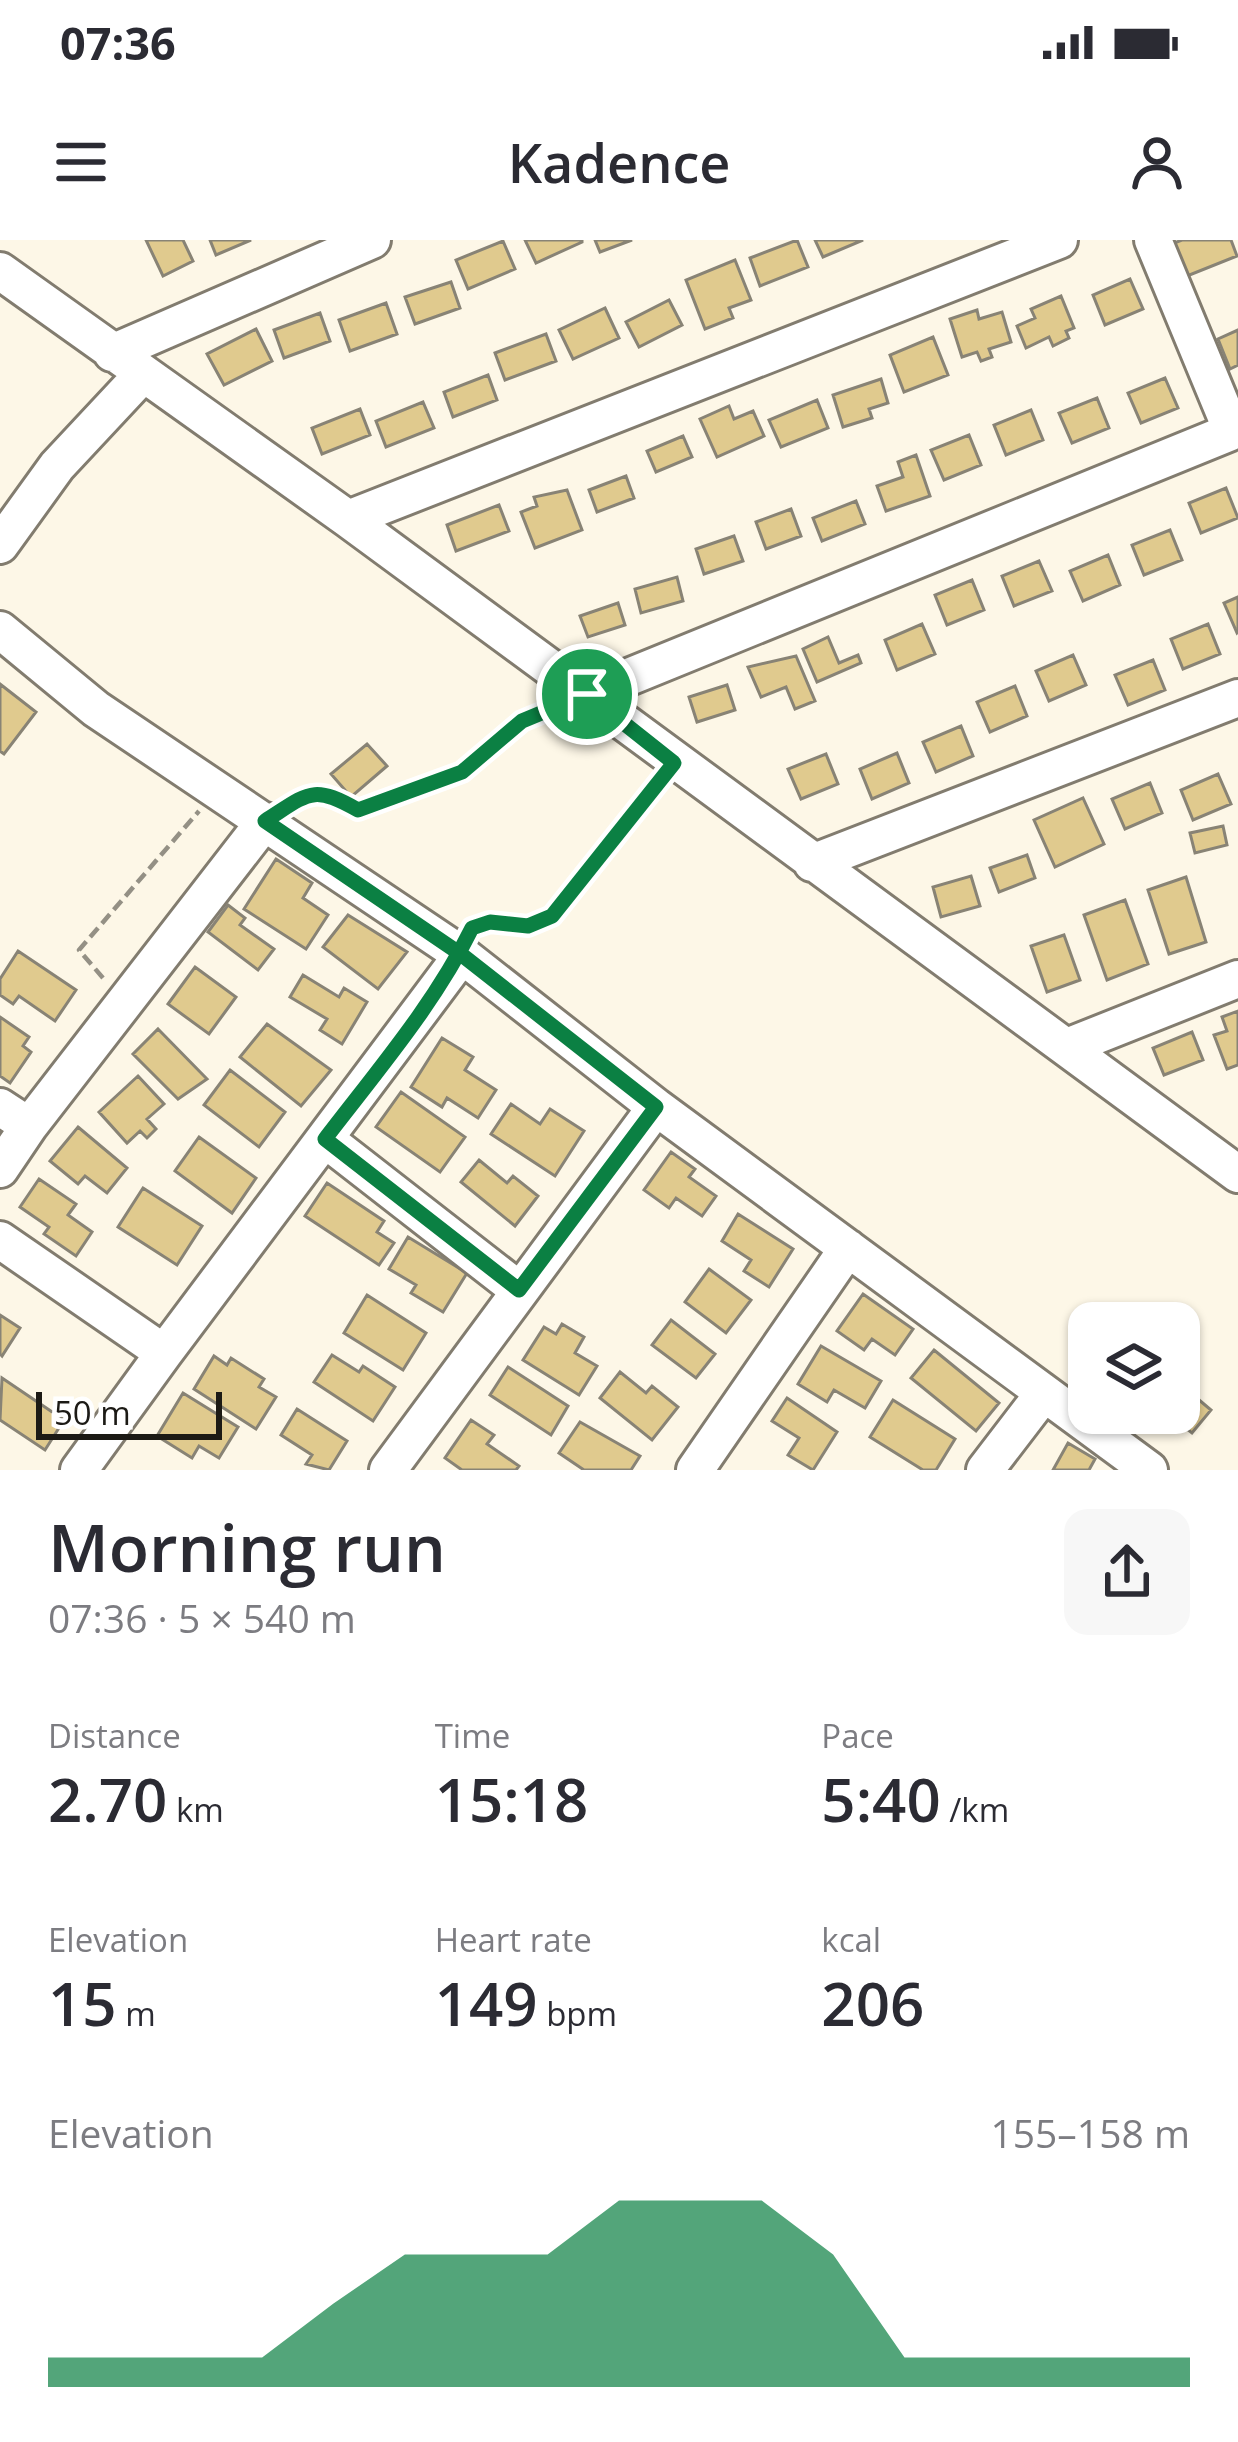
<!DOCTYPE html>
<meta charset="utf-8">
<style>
body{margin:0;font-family:"Open Sans",sans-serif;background:#f7f7f7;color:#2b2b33;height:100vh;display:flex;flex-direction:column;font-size:45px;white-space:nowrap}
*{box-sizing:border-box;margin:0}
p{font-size:39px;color:#7c7c81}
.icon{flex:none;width:66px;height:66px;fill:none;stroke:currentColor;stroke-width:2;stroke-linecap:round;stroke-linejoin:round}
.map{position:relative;height:1230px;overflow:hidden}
.drawer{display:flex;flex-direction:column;background:#fff;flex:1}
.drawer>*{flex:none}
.controls{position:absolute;left:1068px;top:1062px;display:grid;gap:24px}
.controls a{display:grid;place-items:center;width:132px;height:132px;border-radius:24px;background:#fff;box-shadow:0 3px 9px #0004;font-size:60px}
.scale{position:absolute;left:36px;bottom:30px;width:186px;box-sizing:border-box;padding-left:12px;border:6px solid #1c1a15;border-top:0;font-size:33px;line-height:42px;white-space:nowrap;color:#1c1a15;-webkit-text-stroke:9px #fff;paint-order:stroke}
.pin{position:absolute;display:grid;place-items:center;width:102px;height:102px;color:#fff;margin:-51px;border:6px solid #fff;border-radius:50%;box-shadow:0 3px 12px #0007}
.round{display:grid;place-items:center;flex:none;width:126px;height:126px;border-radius:24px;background:#f7f7f7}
.head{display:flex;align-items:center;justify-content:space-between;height:204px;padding:0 48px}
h1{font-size:66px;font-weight:600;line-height:90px}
.metrics{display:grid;grid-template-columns:repeat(3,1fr);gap:18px;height:204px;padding:12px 48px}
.metrics div{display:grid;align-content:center}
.metrics b{font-size:60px;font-weight:600}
.metrics small{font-size:33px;font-weight:400}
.metrics p{font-size:33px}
.chart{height:336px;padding:24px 48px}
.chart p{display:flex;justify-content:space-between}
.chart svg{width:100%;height:216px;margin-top:12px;fill:#0b8043;opacity:.7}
.status{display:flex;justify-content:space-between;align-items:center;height:84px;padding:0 60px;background:#fff;direction:ltr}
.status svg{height:33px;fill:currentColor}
header{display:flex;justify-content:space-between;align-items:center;height:156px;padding:0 48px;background:#fff;font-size:54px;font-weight:600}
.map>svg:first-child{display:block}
</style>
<div class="status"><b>07:36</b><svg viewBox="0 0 49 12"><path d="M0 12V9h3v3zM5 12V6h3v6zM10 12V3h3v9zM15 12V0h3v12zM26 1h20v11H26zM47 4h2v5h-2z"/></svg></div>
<header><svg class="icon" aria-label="menu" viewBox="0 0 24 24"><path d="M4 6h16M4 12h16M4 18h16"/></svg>Kadence<svg class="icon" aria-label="person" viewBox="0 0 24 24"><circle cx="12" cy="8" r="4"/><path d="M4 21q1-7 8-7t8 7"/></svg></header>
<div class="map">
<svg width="1238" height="1230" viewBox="0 0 1238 1230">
<rect width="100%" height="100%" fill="#fdf7e7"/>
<path fill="#e0ca8e" stroke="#888375" stroke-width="3" d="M146,0H183L193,21L163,36Z
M210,0H251L216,15Z
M525,0H582V2L536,23Z
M595,0H632L600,12Z
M797,0L808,27L760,46L750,18Z
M815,0H863L823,17Z
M1182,0H1231L1237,16L1187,36L1174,3Z
M503,1L515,29L468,49L456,20Z
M735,20L751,60L729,68L733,78L705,89L686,40Z
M1130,39L1143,69L1105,85L1093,55Z
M451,42L460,68L415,84L405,57Z
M1061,56L1074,88L1066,91L1069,98L1053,106L1049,97L1026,108L1017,86L1035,78L1031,69Z
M669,60L682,85L639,107L626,82Z
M386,63L397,94L350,111L339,80Z
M605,68L619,98L573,119L559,90Z
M977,70L979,79L1002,72L1011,102L989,109L992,117L981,121L977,112L962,117L950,79Z
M320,73L330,101L284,118L274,90Z
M256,89L272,121L224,145L207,114Z
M1238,90V125L1230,129L1218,99Z
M546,94L556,121L505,140L495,113Z
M933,97L948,135L904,152L890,115Z
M488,135L497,160L453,177L444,152Z
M1165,138L1178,168L1141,183L1128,153Z
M881,139L888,163L869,169L872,178L843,187L833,155Z
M1097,158L1109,188L1072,203L1059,173Z
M817,160L828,188L781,207L769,180Z
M423,162L434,188L386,207L376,181Z
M729,166L734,179L753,171L764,196L717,217L700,179Z
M360,169L370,195L322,214L312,188Z
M1031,170L1043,200L1006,215L994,185Z
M969,195L981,225L944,240L931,210Z
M683,196L692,217L656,232L647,211Z
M916,215L930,256L886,271L877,246L903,237L898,222Z
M626,236L634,258L597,272L589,250Z
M1226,248L1238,278L1201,293L1189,263Z
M567,250L582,290L535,308L521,272L537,266L534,257Z
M856,261L865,284L822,301L813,278Z
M499,265L509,291L456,311L447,285Z
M791,269L801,296L766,309L756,282Z
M1170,290L1182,320L1144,335L1132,305Z
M734,296L743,321L704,334L696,309Z
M1108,315L1120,345L1083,361L1070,331Z
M1039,321L1052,351L1014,366L1002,336Z
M677,337L683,361L641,373L635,349Z
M972,340L984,370L947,385L935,355Z
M1238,357V392L1237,393L1224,363Z
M618,363L625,385L588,397L580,376Z
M922,384L935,414L897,430L885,400Z
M1208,384L1220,414L1183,429L1171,399Z
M828,397L839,423L858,415L861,423L817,442L803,409Z
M1073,415L1086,445L1049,461L1036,431Z
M796,416L815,461L795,469L786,447L761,457L748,427Z
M1153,420L1165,450L1128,465L1115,435Z
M0,444L36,472L4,514L0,511Z
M727,445L735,470L697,482L689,457Z
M1015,446L1027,476L990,492L977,462Z
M961,486L973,516L936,532L923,502Z
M367,504L387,526L351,557L331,534Z
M897,513L909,543L872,559L860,529Z
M826,514L838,544L801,559L788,529Z
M1218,534L1231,564L1193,580L1181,550Z
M1150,543L1162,573L1125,589L1112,559Z
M1083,558L1104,604L1055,627L1034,580Z
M1223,586L1227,605L1195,613L1190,593Z
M1027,615L1035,638L999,652L990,628Z
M276,619L312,643L303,658L328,675L306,709L244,669Z
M971,636L980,666L941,677L933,647Z
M1186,637L1206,702L1169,714L1148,650Z
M1125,660L1148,724L1107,740L1084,675Z
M228,665L245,678L240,685L274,709L258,730L208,692Z
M348,675L407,712L378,749L323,707Z
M1064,695L1080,740L1047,752L1031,706Z
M18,711L76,750L55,781L19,756L13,764L0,755V739Z
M195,727L236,757L209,794L168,764Z
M303,735L339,757L344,748L367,762L342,804L320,790L327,779L290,757Z
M1238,771V825L1227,829L1214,795L1227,791L1222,777Z
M0,777L29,797L23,806L31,812L10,843L0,836Z
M267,784L331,830L301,866L240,817Z
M158,789L207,839L178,859L133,814Z
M1192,792L1203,820L1164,835L1153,808Z
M442,798L473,817L465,830L496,850L478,878L447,858L442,867L411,847Z
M230,830L285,872L259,907L204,865Z
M138,836L164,864L147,879L156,889L147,898L140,891L127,903L99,872Z
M401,852L465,897L440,932L376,887Z
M511,864L540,884L550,869L584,891L555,936L491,894Z
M78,887L127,928L107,953L85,936L78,944L50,921Z
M199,897L256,938L232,973L175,931Z
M671,912L695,929L689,937L716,956L702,976L676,958L669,968L644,950Z
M479,920L507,943L513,936L538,956L515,986L461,942Z
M39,939L76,964L68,975L92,992L76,1016L44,994L49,987L20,967Z
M327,943L384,981L377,992L394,1003L379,1025L305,976Z
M143,948L202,986L177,1025L118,987Z
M738,974L793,1009L769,1047L744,1031L751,1020L722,1001Z
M408,997L467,1033L443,1072L411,1053L416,1045L389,1029Z
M709,1029L751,1060L726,1093L685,1062Z
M863,1054L913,1089L895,1115L872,1099L864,1110L837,1091Z
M367,1055L426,1093L403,1130L344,1093Z
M0,1075L20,1088L2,1116L0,1114Z
M671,1080L715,1114L696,1138L652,1105Z
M562,1084L584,1097L575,1113L597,1126L579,1155L523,1120L544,1087L556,1094Z
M821,1106L881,1141L865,1168L834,1150L827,1162L798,1144Z
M934,1110L999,1163L976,1191L911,1138Z
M332,1115L359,1132L363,1126L395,1147L373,1181L314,1142Z
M214,1116L227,1125L231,1118L264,1139L259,1147L276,1157L256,1189L194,1149Z
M508,1127L568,1166L551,1195L490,1155Z
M620,1132L646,1153L652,1146L678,1167L652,1200L600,1158Z
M2,1138L64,1180L45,1210L0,1180Z
M1179,1143L1211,1170L1192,1193L1173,1178L1166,1186L1152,1173H1179Z
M183,1153L238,1187L219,1218L199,1206L192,1218L157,1196Z
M787,1158L837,1192L813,1230L788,1215L799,1198L772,1181Z
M893,1160L955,1199L936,1230H923L870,1197Z
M297,1169L347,1201L329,1230L306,1224L312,1215L281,1195Z
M471,1180L494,1195L487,1204L519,1226L516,1230H462L445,1218Z
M580,1182L640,1216L631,1230H584L559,1213Z
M1068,1203L1095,1219L1089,1230H1053Z"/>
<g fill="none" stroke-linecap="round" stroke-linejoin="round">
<g stroke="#827c6f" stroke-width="42">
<path id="minor" d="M1153,0L1232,191
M0,31L348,279L1238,934
M112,113L372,0
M348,279L1059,0
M0,305L57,226L142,135
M0,390L96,469L462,715L656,867L1149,1230
M587,454L1238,189
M812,623L1238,458
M1067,807L1238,739
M0,867L29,886L0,929
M29,886L265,581
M325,899L519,1050
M0,1000L164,1113L462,715
M79,1230L164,1113
M388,1230L656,867
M695,1230L848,1008
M985,1230L1044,1153"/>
</g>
<path stroke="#949085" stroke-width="4.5" stroke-dasharray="12 6" stroke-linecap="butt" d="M290,565C320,546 331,554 358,570L462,532L509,491L551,465
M473,688L491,682L528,686L552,675L657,544
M103,738L79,710L199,571"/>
<use href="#minor" stroke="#fff" stroke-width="36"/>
</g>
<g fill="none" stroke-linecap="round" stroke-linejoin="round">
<g stroke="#fff" stroke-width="24">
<path id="route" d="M587,454L522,481L462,532L358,570C312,544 309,553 265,581L462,715L656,867L519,1050L325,899C377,831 434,765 472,688L490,682L528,686L552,676L674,523L587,454"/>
</g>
<use href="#route" stroke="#0b8043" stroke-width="15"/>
</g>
</svg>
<div class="controls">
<a><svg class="icon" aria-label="layers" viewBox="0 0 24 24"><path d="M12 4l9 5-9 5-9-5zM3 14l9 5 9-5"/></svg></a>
</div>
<div class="scale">50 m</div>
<div class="pin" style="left:587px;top:454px;background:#1e9e55"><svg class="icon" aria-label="arrive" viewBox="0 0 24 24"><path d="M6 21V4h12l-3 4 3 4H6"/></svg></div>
</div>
<section class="drawer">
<div class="head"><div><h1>Morning run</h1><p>07:36 · 5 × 540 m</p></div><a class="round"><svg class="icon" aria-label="share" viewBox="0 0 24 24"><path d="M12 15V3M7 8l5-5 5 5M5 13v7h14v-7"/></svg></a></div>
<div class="metrics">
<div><p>Distance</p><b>2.70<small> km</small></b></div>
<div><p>Time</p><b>15:18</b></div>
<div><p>Pace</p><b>5:40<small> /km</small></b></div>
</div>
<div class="metrics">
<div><p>Elevation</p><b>15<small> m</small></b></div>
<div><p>Heart rate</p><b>149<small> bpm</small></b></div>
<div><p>kcal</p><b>206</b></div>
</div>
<div class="chart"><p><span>Elevation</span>155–158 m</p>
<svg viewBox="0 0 160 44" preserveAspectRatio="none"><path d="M0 44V38L10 38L20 38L30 38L40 27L50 17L60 17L70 17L80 6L90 6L100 6L110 17L120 38L130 38L140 38L150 38L160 38V44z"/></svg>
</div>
</section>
